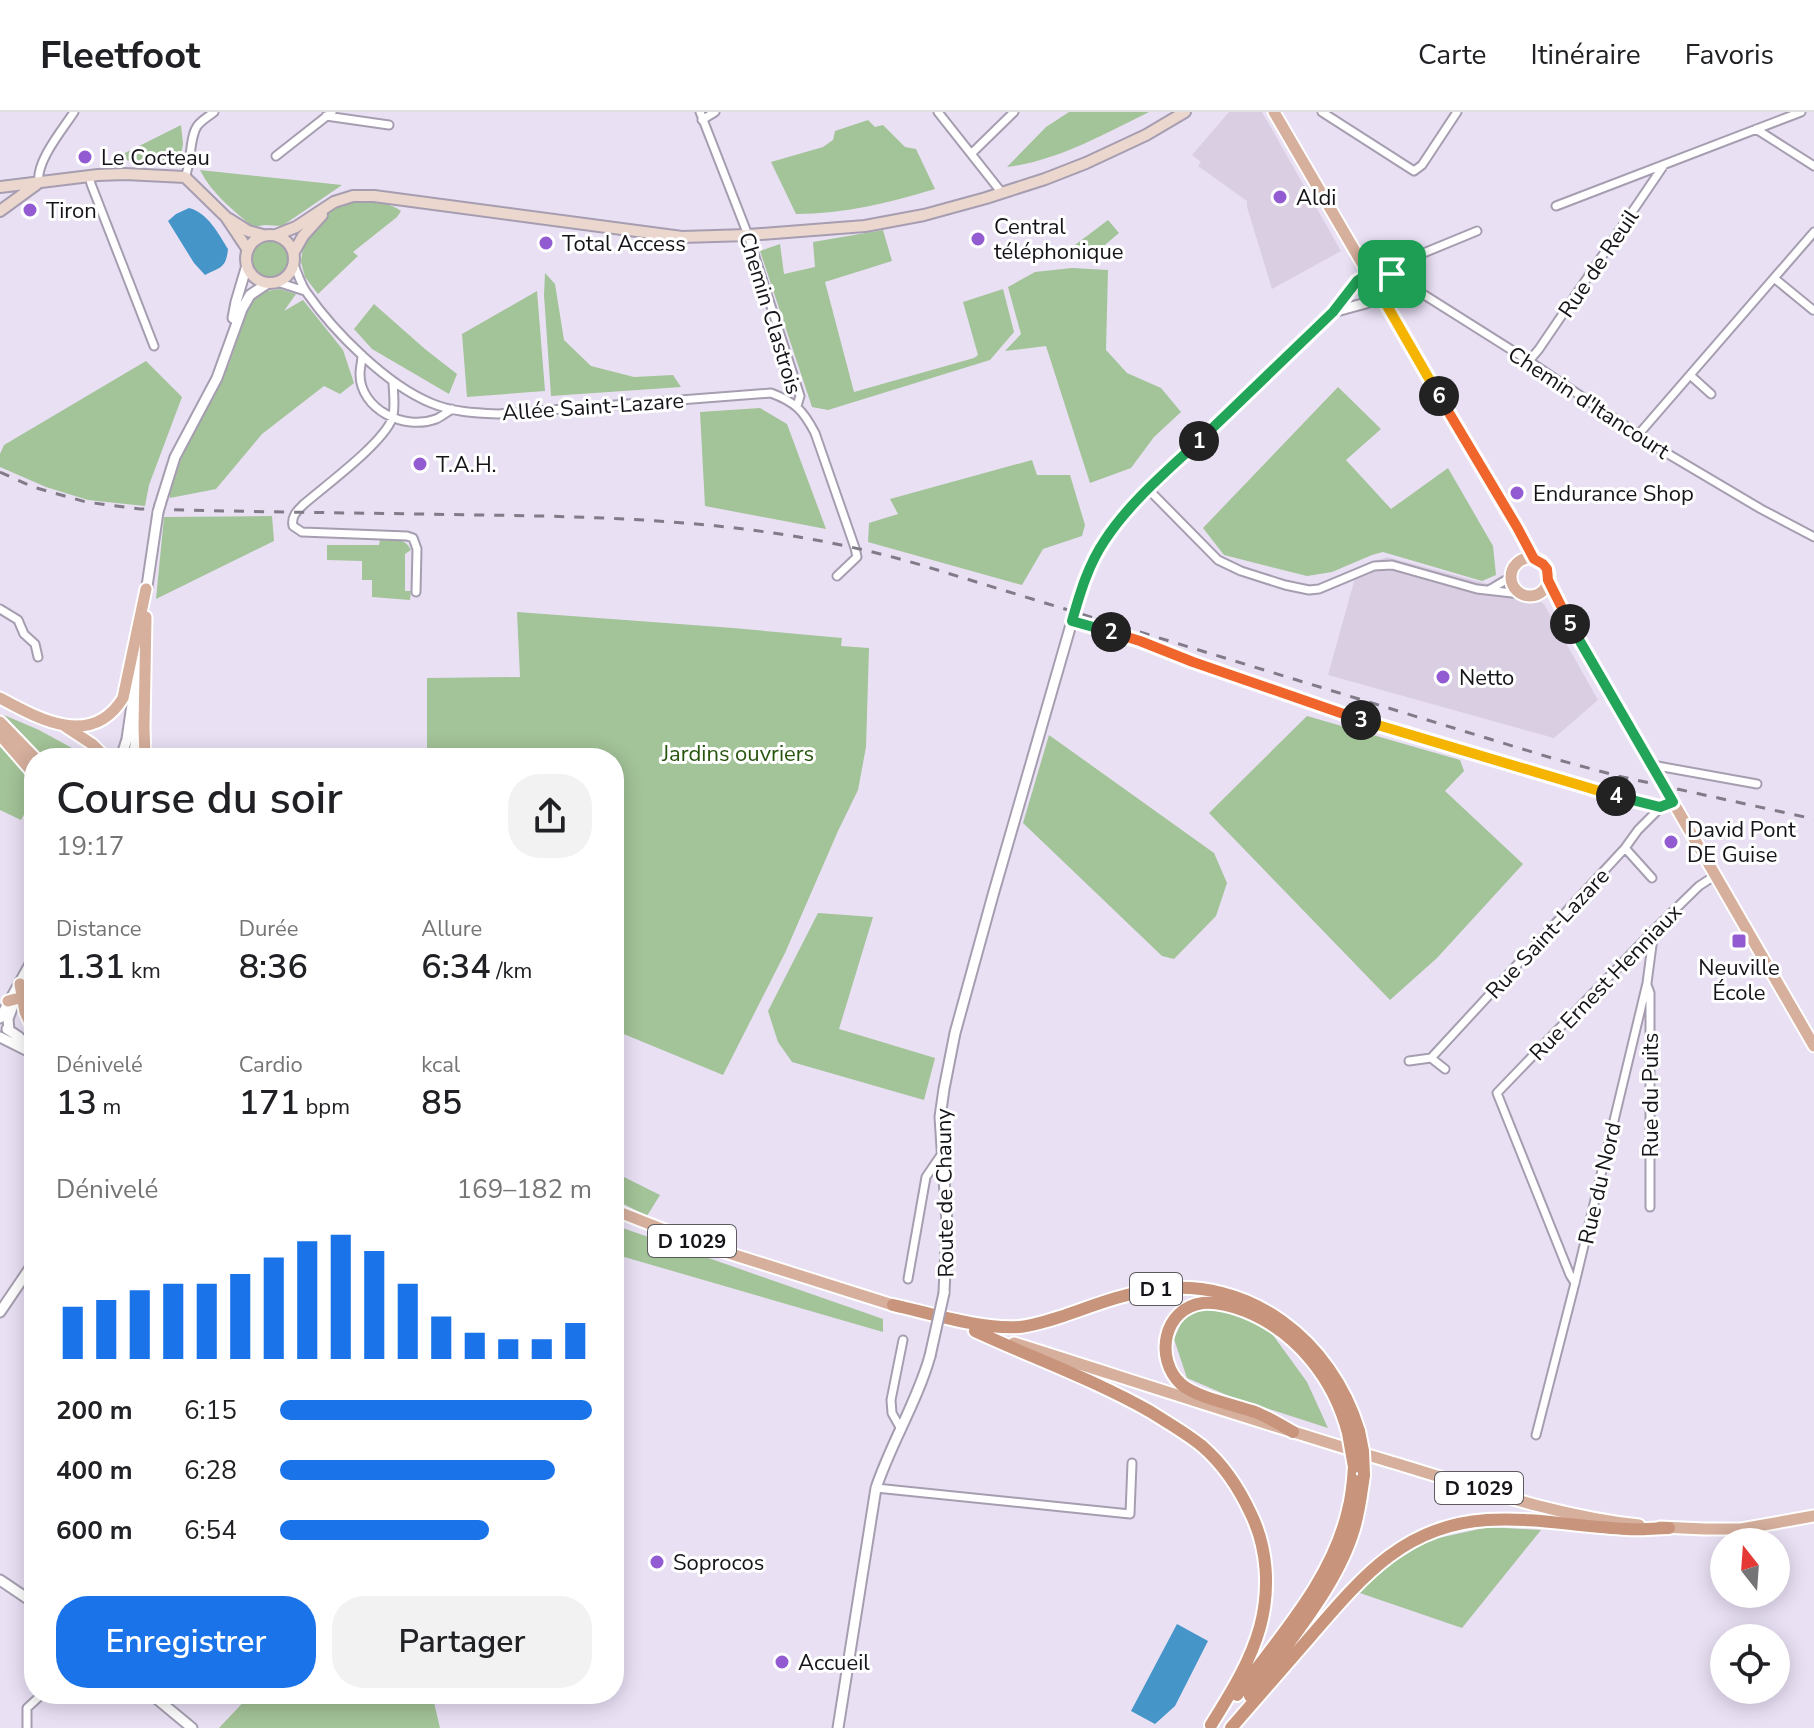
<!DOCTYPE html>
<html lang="fr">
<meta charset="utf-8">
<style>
body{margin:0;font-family:"Nunito Sans",sans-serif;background:#f2f2f2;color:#202124;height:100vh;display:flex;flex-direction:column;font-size:30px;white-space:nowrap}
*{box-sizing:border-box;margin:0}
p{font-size:26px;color:#757577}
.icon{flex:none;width:44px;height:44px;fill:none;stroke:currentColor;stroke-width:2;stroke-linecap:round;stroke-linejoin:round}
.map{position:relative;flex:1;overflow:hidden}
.panel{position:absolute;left:24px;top:636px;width:600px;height:956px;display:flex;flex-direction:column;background:#fff;border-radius:32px;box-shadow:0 4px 20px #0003}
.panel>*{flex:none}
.needle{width:52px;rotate:343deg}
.controls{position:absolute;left:1710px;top:1416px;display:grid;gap:16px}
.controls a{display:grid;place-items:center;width:80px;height:80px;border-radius:50%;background:#fff;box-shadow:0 4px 20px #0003;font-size:40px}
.pin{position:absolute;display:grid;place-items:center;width:68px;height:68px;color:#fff;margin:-34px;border-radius:16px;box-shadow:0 4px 12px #0006}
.km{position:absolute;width:40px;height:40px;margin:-20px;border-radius:50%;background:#222;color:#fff;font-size:22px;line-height:40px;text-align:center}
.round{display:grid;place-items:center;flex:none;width:84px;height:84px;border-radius:32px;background:#f2f2f2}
.headline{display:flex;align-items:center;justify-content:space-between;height:136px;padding:0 32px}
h1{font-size:44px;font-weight:600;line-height:60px}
.figures{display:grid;grid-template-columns:repeat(3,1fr);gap:12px;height:136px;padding:8px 32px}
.figures div{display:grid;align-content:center}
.figures b{font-size:34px;font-weight:600}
.figures small{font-size:22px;font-weight:400}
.figures p{font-size:22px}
.chart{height:224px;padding:16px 32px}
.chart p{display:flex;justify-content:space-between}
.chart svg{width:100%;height:144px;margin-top:8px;stroke:#1a73e8;stroke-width:6}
.cta{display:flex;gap:16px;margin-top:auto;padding:16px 32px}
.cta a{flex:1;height:92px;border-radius:32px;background:#1a73e8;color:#fff;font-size:32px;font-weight:600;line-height:92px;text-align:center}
.cta a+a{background:#f2f2f2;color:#202124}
ul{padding:0 32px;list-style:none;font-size:26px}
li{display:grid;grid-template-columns:128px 96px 1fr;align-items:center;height:60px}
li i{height:20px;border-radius:10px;background:#1a73e8}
header{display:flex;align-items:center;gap:48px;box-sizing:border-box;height:112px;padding:0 40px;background:#fff;border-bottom:2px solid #e0e0e0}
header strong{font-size:38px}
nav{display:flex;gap:44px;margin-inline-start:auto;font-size:28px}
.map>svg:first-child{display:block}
</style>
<header>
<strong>Fleetfoot</strong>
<nav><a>Carte</a><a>Itinéraire</a><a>Favoris</a></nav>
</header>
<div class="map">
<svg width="1814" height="1616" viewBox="0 0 1814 1616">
<rect width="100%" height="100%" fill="#e9e0f4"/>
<path fill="#dacee2" d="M1229,0H1262L1341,139L1272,177L1247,95V89L1198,54L1201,50L1192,43Z
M1387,445L1488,472L1502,463L1544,492L1598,588L1554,626L1328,563L1358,455Z"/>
<path fill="#a3c398" d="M1069,0H1149C1104,22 1057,49 1007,55L1046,15Z
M868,8L875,15L883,13L905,35L916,37L935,77C889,91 844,102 796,102L771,50L823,35L833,28L835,19Z
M181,13L183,32L179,52H147L115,46Z
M200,58L342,73L282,114L265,113L253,115C233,98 212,82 200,58Z
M344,90C363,91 385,87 401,99L397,105L353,140L358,144L318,182L305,165L301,150L304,126L329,100Z
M1108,108L1119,121L1087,148L1075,133Z
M883,118L892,149L825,170L854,280L974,246L978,243L963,190L1003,177L1014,220L990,248L828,298L812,295L760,139L780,132L784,162L815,155L813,130Z
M252 147a18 18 0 1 1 36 0a18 18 0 1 1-36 0Z
M1072,156L1108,158L1106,238L1127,261L1161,276L1181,300L1154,325L1131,356L1090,371L1046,234L1005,239L1021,222L1008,175L1035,160Z
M545,161L555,172L564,228L591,254L634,265L673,263L681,275L551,284L544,183Z
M280,177L296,182L284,199L303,188L343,238L354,271L340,282L324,274L262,322L216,377L170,386L168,375L195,315L229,252L251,186L260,180Z
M537,179L545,279L467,285L462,222Z
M374,192L425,237L457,262L449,282L372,237L354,217Z
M146,249L182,285L149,373L145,394L88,388L46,375L0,355V342L4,333Z
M1338,275L1381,317L1346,348L1391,397L1448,356L1493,434L1496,463L1482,469L1383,440L1372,443L1332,460L1307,464L1224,443L1203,416Z
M760,296L787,312L826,417L705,394L700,300Z
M1032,348L1037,363H1070L1085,413L1082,424L1043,437L1022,473L868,430L869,411L898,402L890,387Z
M272,404L274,429L156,487L164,405Z
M383,426C395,427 405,426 411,438L405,442V479H411L410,488L372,485V468H362V449L327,448V433H379L380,428Z
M517,500L733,516L842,526L841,534L869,536L866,635L858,678L838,719L785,841L723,963L614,918V646H427V566L520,565Z
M4,603L39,618L83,642L85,646H45Z
M1307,604L1460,648L1464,659L1445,679L1523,752L1437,846L1390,888L1209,701Z
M1049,623L1214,741L1227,771L1216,804L1174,847L1162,844L1023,711Z
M0,626L34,665V702L27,697L21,708L0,698Z
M818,801L873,805L839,917L935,946L924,988L792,950L778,930L768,899Z
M614,1060L660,1083L647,1104L614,1087Z
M614,1113L883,1207V1220L614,1142Z
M1212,1196L1265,1212L1307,1270L1328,1316L1229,1284L1187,1266L1174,1227L1185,1202Z
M1489,1415L1541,1418L1462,1516L1357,1480L1391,1452L1429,1428Z
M251,1582H432L440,1616H219Z"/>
<path fill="#4595c8" d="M189,96C208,101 218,121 228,137C226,156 221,155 205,163L194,151L168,109L176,102Z
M1177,1512L1208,1529L1175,1594L1155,1612L1131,1599Z"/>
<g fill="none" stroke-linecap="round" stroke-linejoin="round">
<g stroke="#a69eb0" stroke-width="11">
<path id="minor" d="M700,0L748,123L800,284L797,294
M938,0L1002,81
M1322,0L1414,59L1422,53L1457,0
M326,4L389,13
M702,8L715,0
M1756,17L1814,54
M972,41L1014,0
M276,44L332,0
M89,64L91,72L154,234
M185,65C192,50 189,24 198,13C202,8 209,4 214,0
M39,71C35,50 63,17 74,0
M1556,94L1801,0
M294,153C298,162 301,173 307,181C334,220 387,273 431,291C452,300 475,301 498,302L771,281C795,290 803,298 815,321L855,436L857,445L837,464
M1386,156L1393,151L1409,147L1477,119
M1368,161L1386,156L1399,170L1407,172L1529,249L1658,336L1761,397L1814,425
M1774,166L1813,198
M277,170L305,179
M1382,185L1399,170
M362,243C362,249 360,256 360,262C360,297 404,319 436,307C441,305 447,300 452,297
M1529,249L1539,237L1664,53
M1690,263L1711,282
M393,269C393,280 396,297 392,307C382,332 326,373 304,392C297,399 291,404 293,414L302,420L407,424L413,426L417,437L416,480
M1638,323L1814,120
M1148,377L1218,448L1241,459L1285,473L1309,478L1319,477L1374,454L1392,453L1477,477L1521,482
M1489,478L1511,465
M0,497L18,508L24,522L35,532L38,545
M1072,509L1140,529L1193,550L1395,619L1584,675L1660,695
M1652,653L1757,672
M1625,736L1652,766
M1647,873L1650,881V1095
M1431,946L1625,736L1638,718L1662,694
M1409,949L1431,946L1445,957
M908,1167L926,1065L941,1043
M1575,1171L1570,1163L1497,981L1654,818L1699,774L1716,763
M901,1317L892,1301L891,1288L903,1228
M1536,1323L1575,1171L1647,871L1654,818
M876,1376L1130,1402L1132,1351
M27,1616V1596L39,1585"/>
</g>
<g stroke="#a69eb0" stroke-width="13">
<path id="tertiary" d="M1333,200L1366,191L1382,185
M233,206L236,190L247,153
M160,393L175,345L217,266L242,197L250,183L268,171
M146,481L158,400
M121,646L127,627L141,531
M132,646L135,634L139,594
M0,906L34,845
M7,917L19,925L34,941
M9,918L8,907L17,883
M0,925L28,939
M944,1181L947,1112L940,1005L944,977L955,921L993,783L1083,471L1105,428L1128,398L1333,200L1357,169L1368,161
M0,1200L34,1150
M0,1468L34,1491
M151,1582L192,1616
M838,1616L876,1376C891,1331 917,1290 930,1244"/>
</g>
<g stroke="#a69eb0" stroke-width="14">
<path id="secondary" d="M0,75L98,63L125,62L185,65L226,105L248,138
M0,99L37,72
M229,107L248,119L263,123
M276,123L296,115L334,90L353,84H374L682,125L748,123L865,114L924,103L986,86L1045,67L1086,51L1146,23L1185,0
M246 147a24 24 0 1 1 48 0a24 24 0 1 1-48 0Z
M294,140L303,124L322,103"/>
</g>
<g stroke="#fff" stroke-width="15">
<path id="primary" d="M1274,0L1507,400L1517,415L1534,447
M1511 465a19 19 0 1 1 38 0a19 19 0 1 1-38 0Z
M1548,468L1565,503L1814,934
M0,586C39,607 92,637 123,586L146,477
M0,610L35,646
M66,615L92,632L106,646
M0,623L34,662
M145,646L144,615L146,505
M20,872L25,900L34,919
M8,889L27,884H34
M614,1098L700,1132L899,1195
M1014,1231C1140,1271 1265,1312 1391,1350C1472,1374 1554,1404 1639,1413
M1660,1415L1705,1417H1741L1814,1404"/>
</g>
<g stroke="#fff" stroke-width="16">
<path id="trunk" d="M893,1193C929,1201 983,1218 1019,1215C1032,1214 1047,1209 1060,1205C1090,1195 1121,1182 1153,1178C1249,1163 1332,1229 1359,1319
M975,1219C1033,1246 1095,1268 1151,1300C1168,1311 1186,1321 1202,1334C1224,1353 1239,1376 1251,1402C1268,1437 1270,1478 1260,1515C1250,1551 1230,1582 1211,1613
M1293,1320C1281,1313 1268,1305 1255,1300C1235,1293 1195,1285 1181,1272C1154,1247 1163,1196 1203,1191C1216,1190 1232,1194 1245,1199C1297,1220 1334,1267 1348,1321
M1237,1583C1278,1526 1332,1469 1348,1398C1352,1384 1353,1370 1354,1355
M1250,1584C1284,1535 1333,1480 1352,1423C1359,1404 1361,1383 1364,1363
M1231,1616C1258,1585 1284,1555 1311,1524C1361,1466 1404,1413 1487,1408C1534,1405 1580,1415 1627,1417C1641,1418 1655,1416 1669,1416"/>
</g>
<use href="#minor" stroke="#fff" stroke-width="7"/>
<use href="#tertiary" stroke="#fff" stroke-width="9"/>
<use href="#secondary" stroke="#ebd7ce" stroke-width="10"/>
<use href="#primary" stroke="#d6af9d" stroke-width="11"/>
<use href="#trunk" stroke="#c8947c" stroke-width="12"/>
<path stroke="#817b88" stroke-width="3" stroke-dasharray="10 10" stroke-linecap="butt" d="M0,360L33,375L86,390L140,397C253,400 367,401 481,403C632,405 775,410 921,453L1555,647L1618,664L1814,707"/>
<g stroke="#a69eb0" stroke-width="13" stroke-linecap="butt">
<path id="tertiary-bridge" d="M158,400L160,393
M930,1244L944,1181"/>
</g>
<g stroke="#fff" stroke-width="16" stroke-linecap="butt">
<path id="trunk-bridge" d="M1359,1319L1363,1339L1364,1363
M1348,1321L1354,1355"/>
</g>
<use href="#tertiary-bridge" stroke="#fff" stroke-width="9"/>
<use href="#trunk-bridge" stroke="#c8947c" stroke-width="12"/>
</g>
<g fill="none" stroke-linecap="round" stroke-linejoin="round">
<g stroke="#fff" stroke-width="16">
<path id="split-1" d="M1199,329L1333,200L1357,169L1374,158L1386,156L1392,162"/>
</g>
<g stroke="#fff" stroke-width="16">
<path id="split-2" d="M1111,520L1072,509C1080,481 1088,453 1105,428C1130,390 1166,360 1199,329"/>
</g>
<g stroke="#fff" stroke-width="16">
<path id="split-3" d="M1111,520L1140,529L1193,550L1361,608"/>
</g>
<g stroke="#fff" stroke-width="16">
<path id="split-4" d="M1361,608L1616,684"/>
</g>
<g stroke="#fff" stroke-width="16">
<path id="split-5" d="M1570,512L1673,690L1660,695L1616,684"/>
</g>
<g stroke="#fff" stroke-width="16">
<path id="split-6" d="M1439,284L1517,415L1534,447L1543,452L1547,457L1548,468L1570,512"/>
</g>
<g stroke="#fff" stroke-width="16">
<path id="split-7" d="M1392,162L1399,170L1382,185L1439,284"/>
</g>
<use href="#split-1" stroke="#22a559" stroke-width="10"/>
<use href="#split-2" stroke="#22a559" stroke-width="10"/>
<use href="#split-3" stroke="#f0652b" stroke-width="10"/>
<use href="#split-4" stroke="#f5b400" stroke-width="10"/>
<use href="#split-5" stroke="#22a559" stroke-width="10"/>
<use href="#split-6" stroke="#f0652b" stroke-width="10"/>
<use href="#split-7" stroke="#f5b400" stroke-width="10"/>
</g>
<g fill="#935bd2" stroke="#fff" stroke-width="3">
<circle cx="85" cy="45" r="8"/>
<circle cx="1280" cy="85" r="8"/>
<circle cx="30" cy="98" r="8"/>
<circle cx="978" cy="127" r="8"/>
<circle cx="546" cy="131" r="8"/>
<circle cx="420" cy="352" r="8"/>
<circle cx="1517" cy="381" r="8"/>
<circle cx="1443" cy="565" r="8"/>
<circle cx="1671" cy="730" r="8"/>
<rect x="1731" y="821" width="16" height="16" rx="4"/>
<circle cx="657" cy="1450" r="8"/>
<circle cx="782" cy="1550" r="8"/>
</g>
<g text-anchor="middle" stroke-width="6" stroke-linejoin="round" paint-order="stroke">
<g fill="#fff" stroke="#5c5a5e" stroke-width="2">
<rect x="648" y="1113" width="88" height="32" rx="6"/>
<rect x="1130" y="1161" width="52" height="32" rx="6"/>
<rect x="1435" y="1360" width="88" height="32" rx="6"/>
</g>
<g font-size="20" font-weight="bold" fill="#161319">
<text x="692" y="1136">D 1029</text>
<text x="1156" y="1184">D 1</text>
<text x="1479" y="1383">D 1029</text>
</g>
<g font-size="22" fill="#161319" stroke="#fff" text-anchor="start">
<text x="101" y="53">Le Cocteau</text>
<text x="1296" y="93">Aldi</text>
<text x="46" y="106">Tiron</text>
<text x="994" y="122">Central<tspan x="994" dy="25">téléphonique</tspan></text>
<text x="562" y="139">Total Access</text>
<text x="436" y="360">T.A.H.</text>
<text x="1533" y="389">Endurance Shop</text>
<text x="1459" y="573">Netto</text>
<text x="1687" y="725">David Pont<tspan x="1687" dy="25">DE Guise</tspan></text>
<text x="1739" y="863" text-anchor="middle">Neuville<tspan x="1739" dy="25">École</tspan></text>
<text x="673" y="1458">Soprocos</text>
<text x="798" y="1558">Accueil</text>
</g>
<g font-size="22" fill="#161319" stroke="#fff">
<text transform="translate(1598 151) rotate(-56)" y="8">Rue de Reuil</text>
<text transform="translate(771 201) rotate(73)" y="8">Chemin Clastrois</text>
<text transform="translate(1589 290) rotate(33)" y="8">Chemin d'Itancourt</text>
<text transform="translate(593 294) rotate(-4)" y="8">Allée Saint-Lazare</text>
<text transform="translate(1547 821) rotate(-47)" y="8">Rue Saint-Lazare</text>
<text transform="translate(1605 870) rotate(-46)" y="8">Rue Ernest Henniaux</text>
<text transform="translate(1650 983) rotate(-90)" y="8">Rue du Puits</text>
<text transform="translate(1599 1071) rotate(-77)" y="8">Rue du Nord</text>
<text transform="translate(944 1081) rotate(-91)" y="8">Route de Chauny</text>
</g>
<g font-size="22" fill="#27550f" stroke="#fff">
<text x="738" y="649">Jardins ouvriers</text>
</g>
</g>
</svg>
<div class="controls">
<a><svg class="needle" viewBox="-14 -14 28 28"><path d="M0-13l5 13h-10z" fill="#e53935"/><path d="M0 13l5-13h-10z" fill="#757577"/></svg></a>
<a><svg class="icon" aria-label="locate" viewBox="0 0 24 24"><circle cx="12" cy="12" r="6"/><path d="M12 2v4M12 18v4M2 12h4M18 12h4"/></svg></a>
</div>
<div class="pin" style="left:1392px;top:162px;background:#1e9e55"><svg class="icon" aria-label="arrive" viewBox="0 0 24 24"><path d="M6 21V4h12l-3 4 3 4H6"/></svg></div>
<b class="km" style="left:1199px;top:329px">1</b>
<b class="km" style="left:1111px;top:520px">2</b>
<b class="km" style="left:1361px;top:608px">3</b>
<b class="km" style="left:1616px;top:684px">4</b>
<b class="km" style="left:1570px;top:512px">5</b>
<b class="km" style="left:1439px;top:284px">6</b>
<section class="panel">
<div class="headline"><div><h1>Course du soir</h1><p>19:17</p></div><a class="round"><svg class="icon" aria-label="share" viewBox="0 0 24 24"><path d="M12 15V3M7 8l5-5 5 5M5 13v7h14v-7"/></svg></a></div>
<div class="figures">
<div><p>Distance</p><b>1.31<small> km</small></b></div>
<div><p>Durée</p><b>8:36</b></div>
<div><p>Allure</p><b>6:34<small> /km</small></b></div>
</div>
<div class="figures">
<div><p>Dénivelé</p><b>13<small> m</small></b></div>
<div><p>Cardio</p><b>171<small> bpm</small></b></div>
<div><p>kcal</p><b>85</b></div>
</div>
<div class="chart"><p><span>Dénivelé</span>169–182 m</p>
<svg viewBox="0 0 160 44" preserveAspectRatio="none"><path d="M5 44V28M15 44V26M25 44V23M35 44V21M45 44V21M55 44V18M65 44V13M75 44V8M85 44V6M95 44V11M105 44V21M115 44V31M125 44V36M135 44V38M145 44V38M155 44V33"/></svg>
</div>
<ul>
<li><b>200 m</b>6:15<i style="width:100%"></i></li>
<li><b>400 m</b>6:28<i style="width:88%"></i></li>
<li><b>600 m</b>6:54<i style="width:67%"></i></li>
</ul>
<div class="cta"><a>Enregistrer</a><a>Partager</a></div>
</section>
</div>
